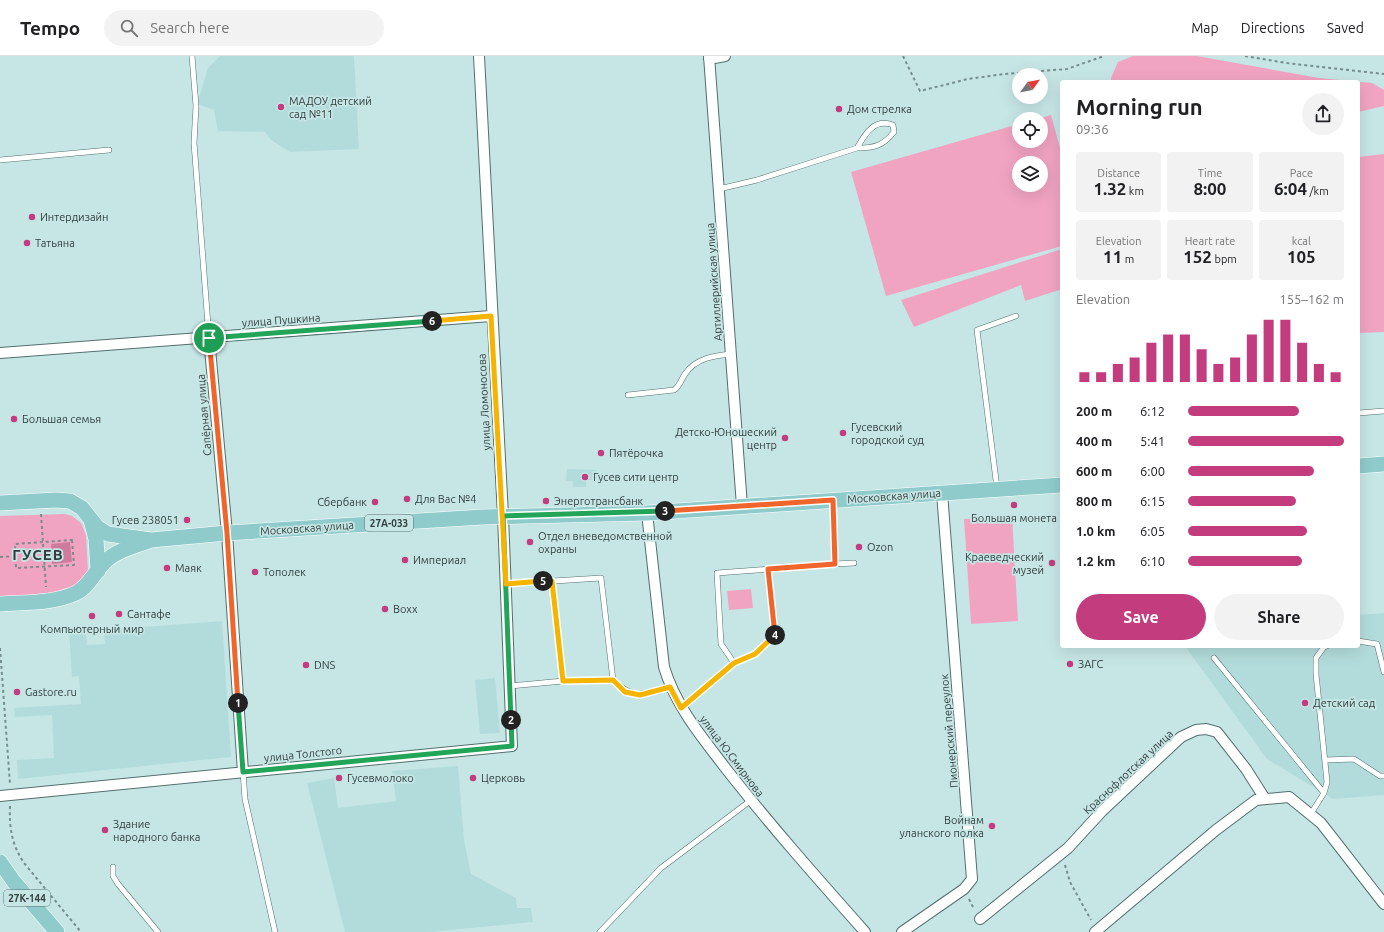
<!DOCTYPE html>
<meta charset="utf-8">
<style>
body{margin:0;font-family:Ubuntu,sans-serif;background:#f2f2f2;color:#202124;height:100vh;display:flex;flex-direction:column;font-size:15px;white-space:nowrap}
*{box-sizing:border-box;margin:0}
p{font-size:13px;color:#757577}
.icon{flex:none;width:22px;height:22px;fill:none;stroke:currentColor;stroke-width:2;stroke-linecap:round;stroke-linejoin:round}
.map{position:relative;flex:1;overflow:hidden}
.panel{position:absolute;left:1060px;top:24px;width:300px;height:568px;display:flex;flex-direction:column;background:#fff;border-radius:4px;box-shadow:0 4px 16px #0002}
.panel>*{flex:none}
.needle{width:26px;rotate:57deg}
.buttons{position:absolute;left:1012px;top:12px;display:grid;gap:8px}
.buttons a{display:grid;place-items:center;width:36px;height:36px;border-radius:50%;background:#fff;box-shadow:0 4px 16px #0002;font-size:20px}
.pin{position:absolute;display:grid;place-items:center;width:34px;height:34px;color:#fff;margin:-17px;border:2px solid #fff;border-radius:50%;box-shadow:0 1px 4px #0007}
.km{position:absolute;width:20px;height:20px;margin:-10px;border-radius:50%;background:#222;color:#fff;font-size:11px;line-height:20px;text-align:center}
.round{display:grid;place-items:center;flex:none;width:42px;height:42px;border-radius:21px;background:#f2f2f2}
.head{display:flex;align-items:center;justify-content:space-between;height:68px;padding:0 16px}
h1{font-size:22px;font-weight:700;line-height:30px}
.stats{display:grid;grid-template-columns:repeat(3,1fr);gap:6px;height:68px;padding:4px 16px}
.stats div{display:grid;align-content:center;border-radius:4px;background:#f2f2f2;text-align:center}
.stats b{font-size:17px;font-weight:700}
.stats small{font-size:11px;font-weight:400}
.stats p{font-size:11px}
.chart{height:112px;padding:8px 16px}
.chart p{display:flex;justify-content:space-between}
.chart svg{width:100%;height:72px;margin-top:4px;stroke:#c33d7e;stroke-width:6}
.cta{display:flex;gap:8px;margin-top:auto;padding:8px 16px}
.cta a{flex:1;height:46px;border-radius:24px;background:#c33d7e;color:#fff;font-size:16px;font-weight:700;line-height:46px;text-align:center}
.cta a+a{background:#f2f2f2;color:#202124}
ul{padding:0 16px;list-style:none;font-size:13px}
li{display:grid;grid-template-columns:64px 48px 1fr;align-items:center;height:30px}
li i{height:10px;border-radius:5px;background:#c33d7e}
header{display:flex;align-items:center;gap:24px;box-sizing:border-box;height:56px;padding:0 20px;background:#fff;border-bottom:1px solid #e0e0e0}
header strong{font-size:19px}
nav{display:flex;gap:22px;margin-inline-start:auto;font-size:14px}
.search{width:280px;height:36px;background:#f2f2f2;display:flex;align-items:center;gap:10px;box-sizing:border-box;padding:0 14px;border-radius:22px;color:#757577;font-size:15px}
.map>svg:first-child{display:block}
</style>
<header>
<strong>Tempo</strong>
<div class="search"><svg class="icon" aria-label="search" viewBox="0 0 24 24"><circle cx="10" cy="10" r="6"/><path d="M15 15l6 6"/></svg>Search here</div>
<nav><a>Map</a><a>Directions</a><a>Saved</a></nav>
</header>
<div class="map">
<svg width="1384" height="876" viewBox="0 0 1384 876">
<rect width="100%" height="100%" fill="#c6e6e5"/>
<path fill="#b2dcdb" d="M220,0H354L359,93L290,96L271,84L265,76L218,75L214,54L197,48L208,12Z
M567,413L597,414V424H586V431H573V425H566Z
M1384,557V739L1333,743L1267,703L1185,590H1358V559Z
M222,565L231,701L18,723L17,704L54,702L52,659L15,661L14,652L81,648L79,620L72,621L69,577L86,576L87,589L105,588L104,574Z
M495,622L500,677L480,678L475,624Z
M458,710L464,784L471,818L516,842L517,852H531L533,866L429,876H345L307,727L334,722L338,752L396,745L392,715Z"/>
<path fill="#f1a4c2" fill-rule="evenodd" d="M1133,0H1197L1319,22L1372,27L1384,34V50L1358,56V26H1111V22L1118,6Z
M1051,59L1062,99V190L886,240L851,116L1019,68V85H1041V63H1038ZM1019,107H1041V129H1019Z
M1384,98V276L1358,277V101Z
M1062,193V233L1025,245L1021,229L914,271L901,244Z
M65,458L72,460L81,467L86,479L88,516L76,534L0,542V460Z
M1012,460L1018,565L971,568L964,463Z
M751,533L753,552L729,554L727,535Z"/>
<path fill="#cf7b9d" d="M70,486L72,506L52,508L51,488Z"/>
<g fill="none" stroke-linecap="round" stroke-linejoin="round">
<g stroke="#526f6e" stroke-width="6">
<path id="service" d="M192,0L196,50L194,87L209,282
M0,104L109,94
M719,133L757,124L857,92C865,78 874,62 893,69L894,76C883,90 874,92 857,92
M628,339L674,334C680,330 681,324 685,318C696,302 713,300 731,298
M1359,357L1384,355
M997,432L977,274L1016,260
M835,508L854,507
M552,525L563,625
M506,528L601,522L613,624
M1358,585L1377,588L1384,616
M1214,602L1324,737L1310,759
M510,630L563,625L613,624C635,645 643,638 670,631
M681,652L734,607L721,588L717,517L835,508L833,446
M1325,704L1354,703L1380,720H1384
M243,716L245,743L275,876
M1324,737L1327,726L1316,618V602L1324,591L1327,590
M113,811V820L118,828L158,876
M600,876L661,812L750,745"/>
</g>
<g stroke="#526f6e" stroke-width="12">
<path id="minor" d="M709,0L742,450
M709,3L725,0
M209,282L227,477L243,716
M0,297L491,260
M647,457L664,611C676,651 702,681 727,714C771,770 818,823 865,876
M0,740L512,690L503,460L479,0
M980,863L1068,792L1102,755L1181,681L1196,674L1206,673L1217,676L1246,713L1265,743
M902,876L964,833L972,823L942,437
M1095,876L1216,774L1256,744L1289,741L1321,767L1384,848"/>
</g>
<g stroke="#fff" stroke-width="16">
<path id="primary" d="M1358,410L1384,408
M0,447L56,444L70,445L82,452L97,471L108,478L151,484L227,477L483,461L647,457L1062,429
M91,464L96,483L98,515
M0,548C25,546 52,548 76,537C90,530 95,514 107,504C118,494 135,490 149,485
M0,806L14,826L57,876"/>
</g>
<path stroke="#778c8c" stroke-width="2" stroke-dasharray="3 3" stroke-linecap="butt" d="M903,0L920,35L968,23L1004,18L1067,13L1104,0
M1245,0L1286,7L1384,18
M41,458L46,531
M72,484L74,509L16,512L15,488Z
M0,501L16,500
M0,592L10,728
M741,604L755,598L775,579L769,521
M10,750C9,772 12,789 24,807L81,876
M1065,809L1070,826L1091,864
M969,843L974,853"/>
<use href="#service" stroke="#fff" stroke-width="5"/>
<use href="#minor" stroke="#fff" stroke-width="10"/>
<use href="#primary" stroke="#8fcbcb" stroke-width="15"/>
</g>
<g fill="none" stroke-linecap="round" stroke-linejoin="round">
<g stroke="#fff" stroke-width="8">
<path id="split-1" d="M209,282L227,477L238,647"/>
</g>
<g stroke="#fff" stroke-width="8">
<path id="split-2" d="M238,647L243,716L512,690L511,664"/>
</g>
<g stroke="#fff" stroke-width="8">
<path id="split-3" d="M511,664L503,460L665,455"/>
</g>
<g stroke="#fff" stroke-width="8">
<path id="split-4" d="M665,455L833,444L835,508L768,513L775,579"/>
</g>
<g stroke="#fff" stroke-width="8">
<path id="split-5" d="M543,525H552L563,625L613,624L625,636L640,639L670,631L681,652L734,607L755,598L775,579"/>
</g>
<g stroke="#fff" stroke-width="8">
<path id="split-6" d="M432,265L491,260L506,528L543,525"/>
</g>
<g stroke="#fff" stroke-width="8">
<path id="split-7" d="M209,282L432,265"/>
</g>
<use href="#split-1" stroke="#f0652b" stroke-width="5"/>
<use href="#split-2" stroke="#22a559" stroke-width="5"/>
<use href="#split-3" stroke="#22a559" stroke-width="5"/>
<use href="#split-4" stroke="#f0652b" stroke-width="5"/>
<use href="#split-5" stroke="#f5b400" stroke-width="5"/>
<use href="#split-6" stroke="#f5b400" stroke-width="5"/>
<use href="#split-7" stroke="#22a559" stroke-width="5"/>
</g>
<g fill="#c33d7e" stroke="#c6e6e5" stroke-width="1.5">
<circle cx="281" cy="51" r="4"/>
<circle cx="839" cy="53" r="4"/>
<circle cx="32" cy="161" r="4"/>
<circle cx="27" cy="187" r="4"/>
<circle cx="14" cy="363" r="4"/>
<circle cx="843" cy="377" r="4"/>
<circle cx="785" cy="382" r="4"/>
<circle cx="601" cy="397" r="4"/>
<circle cx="585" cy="421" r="4"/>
<circle cx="407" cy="443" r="4"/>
<circle cx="546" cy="445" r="4"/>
<circle cx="375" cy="446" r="4"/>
<circle cx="1014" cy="449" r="4"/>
<circle cx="187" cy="464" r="4"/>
<circle cx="530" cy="486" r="4"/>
<circle cx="859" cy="491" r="4"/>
<circle cx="405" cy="504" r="4"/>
<circle cx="1052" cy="507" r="4"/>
<circle cx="167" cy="512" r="4"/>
<circle cx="255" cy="516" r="4"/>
<circle cx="385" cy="553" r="4"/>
<circle cx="119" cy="558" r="4"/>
<circle cx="92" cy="560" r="4"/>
<circle cx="1070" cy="608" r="4"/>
<circle cx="306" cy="609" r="4"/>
<circle cx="17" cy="636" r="4"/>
<circle cx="1305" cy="647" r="4"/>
<circle cx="339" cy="722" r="4"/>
<circle cx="473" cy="722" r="4"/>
<circle cx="992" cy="770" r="4"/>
<circle cx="105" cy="774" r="4"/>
</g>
<g text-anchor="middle" stroke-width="3.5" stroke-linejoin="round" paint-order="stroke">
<g fill="#c6e6e5" stroke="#5e7070" stroke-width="1">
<rect x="365" y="459" width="48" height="16" rx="3"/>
<rect x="4" y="834" width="46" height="16" rx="3"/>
</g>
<g font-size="10" font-weight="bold" fill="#313e3e">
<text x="389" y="471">27А-033</text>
<text x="27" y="846">27К-144</text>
</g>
<g font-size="11" fill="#313e3e" stroke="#c6e6e5" text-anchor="start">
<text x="289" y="49">МАДОУ детский<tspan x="289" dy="13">сад №11</tspan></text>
<text x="847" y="57">Дом стрелка</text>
<text x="40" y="165">Интердизайн</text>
<text x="35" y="191">Татьяна</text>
<text x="22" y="367">Большая семья</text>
<text x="851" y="375">Гусевский<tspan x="851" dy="13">городской суд</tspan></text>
<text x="777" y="380" text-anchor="end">Детско-Юношеский<tspan x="777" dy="13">центр</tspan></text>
<text x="609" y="401">Пятёрочка</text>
<text x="593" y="425">Гусев сити центр</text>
<text x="415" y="447">Для Вас №4</text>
<text x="554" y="449">Энерготрансбанк</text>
<text x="367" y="450" text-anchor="end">Сбербанк</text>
<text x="1014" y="466" text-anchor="middle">Большая монета</text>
<text x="179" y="468" text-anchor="end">Гусев 238051</text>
<text x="538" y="484">Отдел вневедомственной<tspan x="538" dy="13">охраны</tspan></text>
<text x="867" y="495">Ozon</text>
<text x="1044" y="505" text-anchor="end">Краеведческий<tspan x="1044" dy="13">музей</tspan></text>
<text x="413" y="508">Империал</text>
<text x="175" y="516">Маяк</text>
<text x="263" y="520">Тополек</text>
<text x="393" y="557">Boxx</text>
<text x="127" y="562">Сантафе</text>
<text x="92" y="577" text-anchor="middle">Компьютерный мир</text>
<text x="1078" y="612">ЗАГС</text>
<text x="314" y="613">DNS</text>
<text x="25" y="640">Gastore.ru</text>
<text x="1313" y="651">Детский сад</text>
<text x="347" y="726">Гусевмолоко</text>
<text x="481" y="726">Церковь</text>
<text x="984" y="768" text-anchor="end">Войнам<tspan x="984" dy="13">уланского полка</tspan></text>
<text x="113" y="772">Здание<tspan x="113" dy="13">народного банка</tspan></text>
</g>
<g font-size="11" fill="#313e3e" stroke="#c6e6e5">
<text transform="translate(714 226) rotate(-94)" y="4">Артиллерийская улица</text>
<text transform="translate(281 264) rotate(-4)" y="4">улица Пушкина</text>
<text transform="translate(484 346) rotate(-93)" y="4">улица Ломоносова</text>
<text transform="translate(204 359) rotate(-95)" y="4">Сапёрная улица</text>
<text transform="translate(894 440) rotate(-4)" y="4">Московская улица</text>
<text transform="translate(307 472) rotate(-4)" y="4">Московская улица</text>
<text transform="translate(949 675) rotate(-95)" y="4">Пионерский переулок</text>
<text transform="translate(303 698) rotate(-6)" y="4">улица Толстого</text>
<text transform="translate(732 700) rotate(53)" y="4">улица Ю.Смирнова</text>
<text transform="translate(1128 716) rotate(-43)" y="4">Краснофлотская улица</text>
</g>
<g font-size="15" font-weight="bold" letter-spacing="1" fill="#313e3e" stroke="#c6e6e5">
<text x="38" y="504">ГУСЕВ</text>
</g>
</g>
</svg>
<div class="buttons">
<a><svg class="needle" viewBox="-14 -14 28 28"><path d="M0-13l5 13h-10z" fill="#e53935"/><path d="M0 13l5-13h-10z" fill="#757577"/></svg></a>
<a><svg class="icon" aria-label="locate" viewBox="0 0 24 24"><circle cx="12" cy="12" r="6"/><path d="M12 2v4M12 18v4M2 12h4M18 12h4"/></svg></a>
<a><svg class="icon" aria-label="layers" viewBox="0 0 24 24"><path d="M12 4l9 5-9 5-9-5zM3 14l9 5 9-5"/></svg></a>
</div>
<div class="pin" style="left:209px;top:282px;background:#1e9e55"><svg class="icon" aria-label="arrive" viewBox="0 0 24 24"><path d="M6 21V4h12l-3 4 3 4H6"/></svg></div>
<b class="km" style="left:238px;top:647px">1</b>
<b class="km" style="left:511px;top:664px">2</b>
<b class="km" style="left:665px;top:455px">3</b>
<b class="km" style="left:775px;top:579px">4</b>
<b class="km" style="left:543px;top:525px">5</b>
<b class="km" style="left:432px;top:265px">6</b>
<section class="panel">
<div class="head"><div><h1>Morning run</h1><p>09:36</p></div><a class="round"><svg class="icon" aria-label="share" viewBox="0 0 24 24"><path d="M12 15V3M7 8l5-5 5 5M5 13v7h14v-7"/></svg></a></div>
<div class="stats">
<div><p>Distance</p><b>1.32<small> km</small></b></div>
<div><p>Time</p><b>8:00</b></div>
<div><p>Pace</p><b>6:04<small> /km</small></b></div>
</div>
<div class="stats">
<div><p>Elevation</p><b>11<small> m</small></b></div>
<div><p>Heart rate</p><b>152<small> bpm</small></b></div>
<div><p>kcal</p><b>105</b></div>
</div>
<div class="chart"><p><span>Elevation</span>155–162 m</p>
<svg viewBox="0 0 160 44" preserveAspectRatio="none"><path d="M5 44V38M15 44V38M25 44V33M35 44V29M45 44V20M55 44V15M65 44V15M75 44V24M85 44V33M95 44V29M105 44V15M115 44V6M125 44V6M135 44V20M145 44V33M155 44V38"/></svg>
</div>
<ul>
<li><b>200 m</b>6:12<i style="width:71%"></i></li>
<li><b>400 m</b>5:41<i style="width:100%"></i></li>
<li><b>600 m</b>6:00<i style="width:81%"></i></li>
<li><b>800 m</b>6:15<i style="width:69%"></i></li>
<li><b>1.0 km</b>6:05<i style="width:76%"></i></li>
<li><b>1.2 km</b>6:10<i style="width:73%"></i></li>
</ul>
<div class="cta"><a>Save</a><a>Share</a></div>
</section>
</div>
